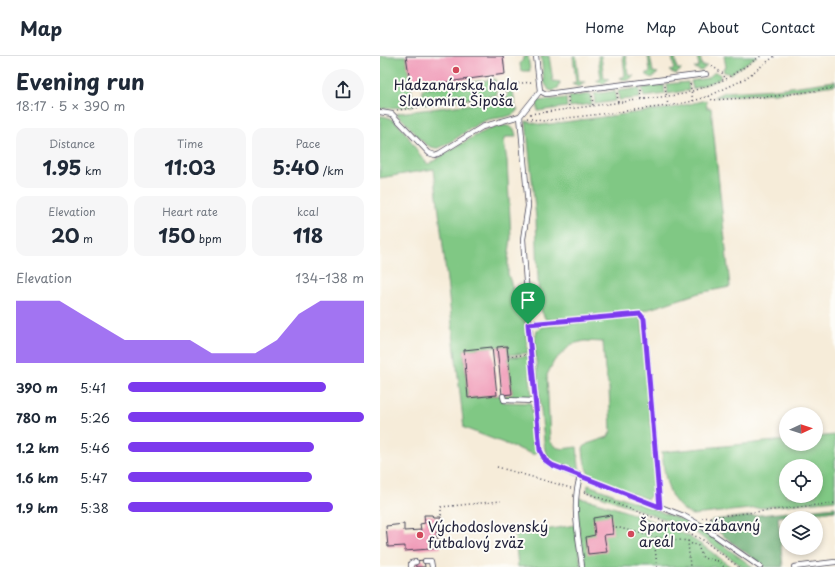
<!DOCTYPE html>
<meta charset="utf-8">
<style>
body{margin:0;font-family:"Playpen Sans",sans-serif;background:#f6f6f7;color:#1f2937;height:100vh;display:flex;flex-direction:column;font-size:15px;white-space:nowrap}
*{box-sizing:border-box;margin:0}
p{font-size:13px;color:#747a83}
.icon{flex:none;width:22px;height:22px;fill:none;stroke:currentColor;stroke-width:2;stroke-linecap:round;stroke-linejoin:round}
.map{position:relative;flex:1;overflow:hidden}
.sheet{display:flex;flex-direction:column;background:#fff;width:380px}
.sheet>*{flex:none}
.needle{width:26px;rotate:87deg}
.tools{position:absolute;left:399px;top:351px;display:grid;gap:8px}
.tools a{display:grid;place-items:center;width:44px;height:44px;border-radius:50%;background:#fff;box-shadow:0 2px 6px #0003;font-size:20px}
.pin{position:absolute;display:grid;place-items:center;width:34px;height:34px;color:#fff;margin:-41px -17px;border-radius:50% 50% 50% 0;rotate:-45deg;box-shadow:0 0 4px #0007}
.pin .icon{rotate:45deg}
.round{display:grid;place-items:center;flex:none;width:42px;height:42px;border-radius:21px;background:#f6f6f7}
.headline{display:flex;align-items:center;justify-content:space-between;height:68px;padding:0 16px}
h1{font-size:22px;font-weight:700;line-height:30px}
.metrics{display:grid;grid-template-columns:repeat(3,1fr);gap:6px;height:68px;padding:4px 16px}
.metrics div{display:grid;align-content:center;border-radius:10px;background:#f6f6f7;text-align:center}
.metrics b{font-size:20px;font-weight:700}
.metrics small{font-size:11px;font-weight:400}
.metrics p{font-size:11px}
.chart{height:112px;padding:8px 16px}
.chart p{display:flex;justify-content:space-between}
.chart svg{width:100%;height:72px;margin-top:4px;fill:#7c3aed;opacity:.7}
ul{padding:0 16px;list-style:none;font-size:13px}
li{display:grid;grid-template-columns:64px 48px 1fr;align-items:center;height:30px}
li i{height:10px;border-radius:5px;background:#7c3aed}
header{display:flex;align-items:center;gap:24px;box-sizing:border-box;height:56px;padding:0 20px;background:#fff;border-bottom:1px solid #e0e1e3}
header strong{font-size:19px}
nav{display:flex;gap:22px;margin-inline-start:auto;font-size:14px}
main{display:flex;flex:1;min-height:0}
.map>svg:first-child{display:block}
</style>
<header>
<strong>Map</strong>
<nav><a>Home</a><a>Map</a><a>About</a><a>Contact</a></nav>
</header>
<main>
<section class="sheet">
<div class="headline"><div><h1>Evening run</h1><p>18:17 · 5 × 390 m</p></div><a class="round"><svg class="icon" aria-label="share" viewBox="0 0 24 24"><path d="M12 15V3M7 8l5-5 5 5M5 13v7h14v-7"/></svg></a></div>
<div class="metrics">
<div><p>Distance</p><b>1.95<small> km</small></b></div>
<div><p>Time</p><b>11:03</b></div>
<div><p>Pace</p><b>5:40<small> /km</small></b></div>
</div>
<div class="metrics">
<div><p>Elevation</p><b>20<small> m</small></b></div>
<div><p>Heart rate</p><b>150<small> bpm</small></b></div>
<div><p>kcal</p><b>118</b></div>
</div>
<div class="chart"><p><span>Elevation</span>134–138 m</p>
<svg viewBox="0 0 160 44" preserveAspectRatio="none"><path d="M0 44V6L10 6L20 6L30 14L40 22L50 30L60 30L70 30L80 30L90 38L100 38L110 38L120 30L130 14L140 6L150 6L160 6V44z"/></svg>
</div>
<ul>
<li><b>390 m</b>5:41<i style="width:84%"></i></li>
<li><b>780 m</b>5:26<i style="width:100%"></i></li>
<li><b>1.2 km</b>5:46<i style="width:79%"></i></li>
<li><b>1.6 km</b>5:47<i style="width:78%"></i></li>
<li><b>1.9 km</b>5:38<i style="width:87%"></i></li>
</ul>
</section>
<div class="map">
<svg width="455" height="511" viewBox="0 0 455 511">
<rect width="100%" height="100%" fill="#fdfcf7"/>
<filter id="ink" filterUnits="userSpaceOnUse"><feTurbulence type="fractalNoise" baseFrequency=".025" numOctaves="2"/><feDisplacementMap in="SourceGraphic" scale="8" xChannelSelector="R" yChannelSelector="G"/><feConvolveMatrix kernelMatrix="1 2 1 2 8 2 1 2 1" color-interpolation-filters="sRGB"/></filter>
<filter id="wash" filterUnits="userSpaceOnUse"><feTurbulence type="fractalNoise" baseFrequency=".012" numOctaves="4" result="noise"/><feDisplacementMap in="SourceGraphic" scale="16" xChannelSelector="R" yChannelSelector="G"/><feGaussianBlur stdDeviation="0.9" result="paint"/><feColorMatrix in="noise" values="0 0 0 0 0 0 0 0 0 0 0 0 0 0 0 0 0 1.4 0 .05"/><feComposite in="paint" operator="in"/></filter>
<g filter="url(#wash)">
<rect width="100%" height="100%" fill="#f6ecd9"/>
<path fill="#80c884" stroke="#517560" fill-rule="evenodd" d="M0,0H26L34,50L0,53Z
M145,0H148L150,15H141L140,8Z
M161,0H169L173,25L180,26L179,31L173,35L169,34L164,26Z
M193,0H196L199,26H205L199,31L192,28L196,26Z
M218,0H221L224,22L229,23L223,28L216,25L221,23Z
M243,0H246L248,19L254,20L247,25L240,22L245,20Z
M268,0H270L273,16L278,17L272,22L265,18L270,16Z
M292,0H295L297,13H302L296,18L289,15L294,13Z
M317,0H320L322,10H327L321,15L314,12L319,10Z
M344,0H377L350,18L344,16L343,12L346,11Z
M335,16L340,18V23L313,33L311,25L328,22Z
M115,23L117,39L45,49L42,33Z
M455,25V29L395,37L334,41L344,36L396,33Z
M308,26L309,34L288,38L287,28Z
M284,29L285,38L264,41L262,32Z
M259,32L260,42L239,44L238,35Z
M133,35L136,53H138C133,63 117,61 107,64C90,70 76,85 59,92C42,94 31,68 17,59L18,57L124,44L127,42L128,36Z
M235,35L236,45L215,48L214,38Z
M210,38L212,48L190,51L189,41Z
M186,42L187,51L158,55L157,45Z
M326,44L327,52H331L350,231L319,237L263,255L166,264L159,250L156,162L146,65L162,69L292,52Z
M0,60C22,59 34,96 48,108C61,103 134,46 136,81H126L124,86L127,105L131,182L128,204V218L133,233V247L145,264L148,297L128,299L127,290L84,294L88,342L122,339L123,346L151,347L157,393L155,399L84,372L54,113L0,122Z
M256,260L260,262L262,267L276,429L272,439L267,443L212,423C205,414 204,404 203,392L207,388L228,381L231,375L229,332L225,314L223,286L205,285L192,288L174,305L167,319L170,385C177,396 186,392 197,391L199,410L202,420C186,414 172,411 165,395L154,284L157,275L161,271Z
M148,300L152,342H126L124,338L132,337L128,301Z
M455,379V444L312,459C286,446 285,421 282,396L406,384V388H436V381ZM406,410H436V440H406Z
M208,429L314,468L373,511H363L309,472L207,435Z
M196,442C213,442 288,470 306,479C322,488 337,500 351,511H203Z
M195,469L201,510L138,511L135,479Z"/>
<path fill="#68ac72" stroke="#456756" d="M455,451V455L398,461L403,511H385L329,469L332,464Z"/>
<g id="blocks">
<path fill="#f09ab7" d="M26,0H123L125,18L31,31Z
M127,290L132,338L122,339L117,291Z
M112,291L117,339L88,342L84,294Z
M44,459H53L54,461H61L62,474L56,475L57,483L65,484V488L60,489L61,492L25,495V490L8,491L6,470L24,468V475L41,474L40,468L45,467Z
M231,459L233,478L224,479L227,496L208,498L206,481L215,479L213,462Z
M44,504L45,511H36L35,505Z"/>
</g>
</g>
<g filter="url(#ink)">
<use href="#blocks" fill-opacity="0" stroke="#424053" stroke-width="1"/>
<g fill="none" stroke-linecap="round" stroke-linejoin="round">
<g stroke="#424053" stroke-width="6">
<path id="service" d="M160,35L166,38L326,18
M0,56L12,58L49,97L55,99L60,97L102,71L140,60L160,35L156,0
M140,60L148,150L143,183L149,268L160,394L165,404L172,409L304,460L320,469L380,511
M149,268L249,259H260L264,263L280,451
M123,340L124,344L155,345
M200,421C191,449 199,482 202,511
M45,505H51L52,511
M31,511V507L36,506
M414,511L455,506"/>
</g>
<path stroke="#424053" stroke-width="1.5" stroke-dasharray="1 3" stroke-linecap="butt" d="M332,10L342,17L346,23
M310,28L313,45
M285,30L288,50
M261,34L262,44
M237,37L238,47
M212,40L213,50
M329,40L332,44L396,40L455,32
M188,41L189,53
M17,54L122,41L125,37V29L152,26
M150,58L304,38L346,23L381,0
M147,62L162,65L288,50L313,45L329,40L363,24L395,0
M128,300L145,299
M117,411L191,432
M204,436L294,469L323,484L359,511
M53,460L61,459V451L121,445
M322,462L455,447
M232,470L274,481
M308,485L313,489L317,488L323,502L338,505L344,511
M277,511L274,481L308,485L310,511"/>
<use href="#service" stroke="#fff" stroke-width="4.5"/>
</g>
</g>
<g fill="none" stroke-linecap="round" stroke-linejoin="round" filter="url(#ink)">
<g stroke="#fff" stroke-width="8">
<path id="route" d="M260,258L264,263L280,451L172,409L165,404L160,394L148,268Z"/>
</g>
<use href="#route" stroke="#7c3aed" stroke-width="5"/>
</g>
<g fill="#d1495b" stroke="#fdfcf7" stroke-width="1.5">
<circle cx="76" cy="14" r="4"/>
<circle cx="251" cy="478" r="4"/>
<circle cx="40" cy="479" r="4"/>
</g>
<g text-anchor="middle" stroke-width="4" stroke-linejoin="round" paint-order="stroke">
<g font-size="14" fill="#22223b" stroke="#fdfcf7" text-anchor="start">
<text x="76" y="34" text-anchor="middle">Hádzanárska hala<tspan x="76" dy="16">Slavomíra Šipoša</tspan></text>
<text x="259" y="475">Športovo-zábavný<tspan x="259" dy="16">areál</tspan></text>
<text x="48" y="476">Východoslovenský<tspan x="48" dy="16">futbalový zväz</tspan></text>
</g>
</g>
</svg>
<div class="tools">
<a><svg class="needle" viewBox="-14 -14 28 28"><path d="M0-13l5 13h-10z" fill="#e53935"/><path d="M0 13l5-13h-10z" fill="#747a83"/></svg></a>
<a><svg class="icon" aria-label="locate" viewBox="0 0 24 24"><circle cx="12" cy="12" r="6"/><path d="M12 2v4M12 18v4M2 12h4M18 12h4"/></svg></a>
<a><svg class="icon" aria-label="layers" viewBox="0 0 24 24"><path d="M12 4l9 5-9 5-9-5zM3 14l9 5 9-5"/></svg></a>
</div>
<div class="pin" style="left:148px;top:268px;background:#1e9e55"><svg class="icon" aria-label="arrive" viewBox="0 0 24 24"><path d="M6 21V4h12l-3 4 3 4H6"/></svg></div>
</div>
</main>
